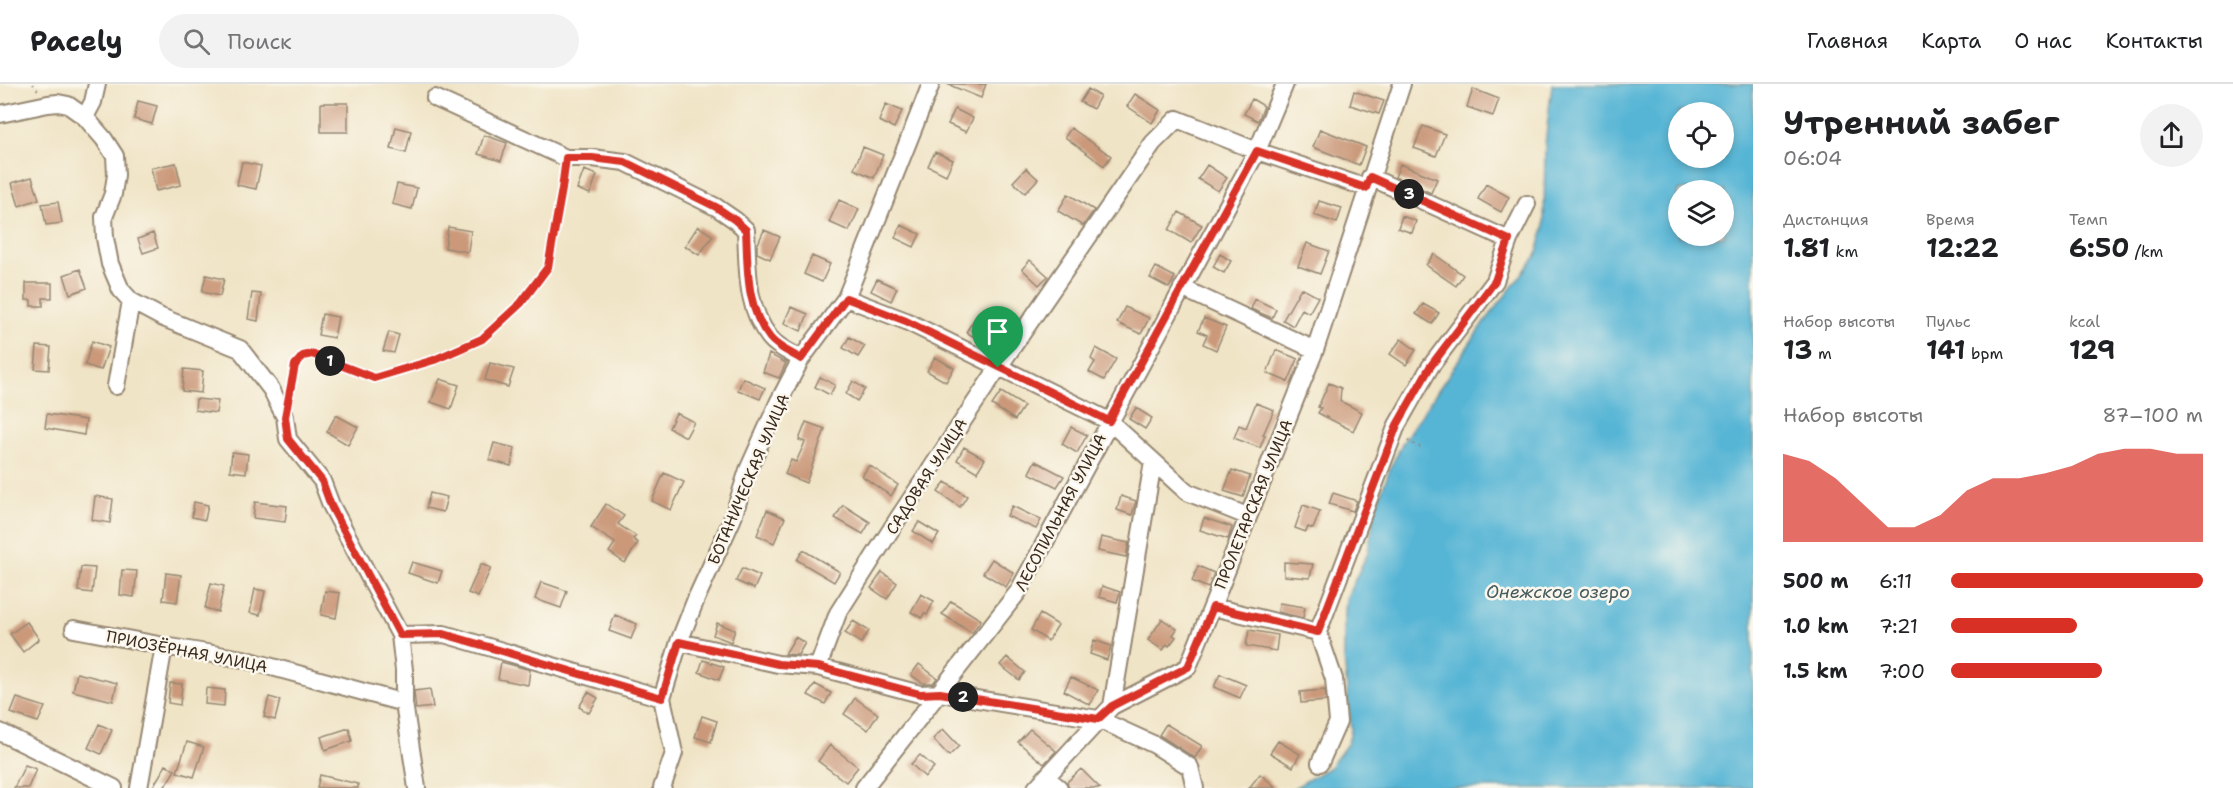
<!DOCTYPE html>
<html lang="ru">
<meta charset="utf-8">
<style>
body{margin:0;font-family:"Shantell Sans",sans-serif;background:#f2f2f2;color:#202124;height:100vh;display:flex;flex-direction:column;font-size:22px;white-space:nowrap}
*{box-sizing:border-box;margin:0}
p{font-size:20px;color:#757577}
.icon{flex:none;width:33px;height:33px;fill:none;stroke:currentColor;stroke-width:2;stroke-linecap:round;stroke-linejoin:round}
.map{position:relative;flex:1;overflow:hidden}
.sheet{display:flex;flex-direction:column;background:#fff;width:480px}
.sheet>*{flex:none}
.fabs{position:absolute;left:1668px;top:18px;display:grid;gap:12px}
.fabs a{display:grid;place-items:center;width:66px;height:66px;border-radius:50%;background:#fff;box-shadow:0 3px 9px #0003;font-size:30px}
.pin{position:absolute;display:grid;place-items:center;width:51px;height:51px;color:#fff;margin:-62px -26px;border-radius:50% 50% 50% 0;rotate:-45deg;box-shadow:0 0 6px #0007}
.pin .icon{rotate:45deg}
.km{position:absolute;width:30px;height:30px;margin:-15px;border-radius:50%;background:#222;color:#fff;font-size:16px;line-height:30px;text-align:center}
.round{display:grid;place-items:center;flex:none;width:63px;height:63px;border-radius:32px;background:#f2f2f2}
.head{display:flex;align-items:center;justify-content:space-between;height:102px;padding:0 30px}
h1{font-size:33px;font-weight:700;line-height:45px}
.metrics{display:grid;grid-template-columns:repeat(3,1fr);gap:9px;height:102px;padding:6px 30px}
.metrics div{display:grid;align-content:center}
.metrics b{font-size:26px;font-weight:700}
.metrics small{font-size:16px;font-weight:400}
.metrics p{font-size:16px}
.chart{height:168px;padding:12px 30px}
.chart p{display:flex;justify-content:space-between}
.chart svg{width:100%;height:108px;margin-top:6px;fill:#d93025;opacity:.7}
ul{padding:0 30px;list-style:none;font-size:20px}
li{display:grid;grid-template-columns:96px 72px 1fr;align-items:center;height:45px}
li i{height:15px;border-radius:8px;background:#d93025}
header{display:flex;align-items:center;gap:36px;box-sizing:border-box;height:84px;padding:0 30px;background:#fff;border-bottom:2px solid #e0e0e0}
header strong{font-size:28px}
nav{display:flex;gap:33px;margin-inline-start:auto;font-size:21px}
.search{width:420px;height:54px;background:#f2f2f2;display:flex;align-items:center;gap:15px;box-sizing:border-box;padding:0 21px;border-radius:33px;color:#757577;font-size:22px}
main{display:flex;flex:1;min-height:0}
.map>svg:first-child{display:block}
</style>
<header>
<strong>Pacely</strong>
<div class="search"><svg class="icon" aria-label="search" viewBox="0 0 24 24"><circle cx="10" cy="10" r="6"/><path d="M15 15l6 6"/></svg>Поиск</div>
<nav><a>Главная</a><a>Карта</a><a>О нас</a><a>Контакты</a></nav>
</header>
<main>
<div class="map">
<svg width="1753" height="704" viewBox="0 0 1753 704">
<rect width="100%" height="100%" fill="#fbf7ec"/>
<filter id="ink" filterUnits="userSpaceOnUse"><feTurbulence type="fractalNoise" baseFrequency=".0167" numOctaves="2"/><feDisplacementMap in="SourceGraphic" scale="12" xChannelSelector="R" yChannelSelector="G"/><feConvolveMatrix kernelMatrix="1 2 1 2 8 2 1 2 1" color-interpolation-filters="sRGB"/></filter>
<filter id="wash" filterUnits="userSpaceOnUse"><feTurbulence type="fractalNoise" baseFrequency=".008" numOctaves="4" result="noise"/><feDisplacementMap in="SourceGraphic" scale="24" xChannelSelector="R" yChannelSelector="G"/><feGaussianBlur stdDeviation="1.35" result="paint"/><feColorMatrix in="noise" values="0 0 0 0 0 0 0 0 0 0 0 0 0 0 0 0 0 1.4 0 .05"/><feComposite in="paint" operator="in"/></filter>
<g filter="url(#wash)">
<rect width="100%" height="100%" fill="#f0e4c6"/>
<path fill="#57b5d5" stroke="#49707a" stroke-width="1.5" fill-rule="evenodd" d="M1552,0H1753V704H1294L1330,683L1348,659L1351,646L1344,574V541L1346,515L1368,468L1375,426L1391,382L1405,355L1481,243L1536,172L1544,144L1545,61ZM1678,28H1724V74H1678ZM1678,106H1724V152H1678Z"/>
<g id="blocks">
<path fill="#cb997a" d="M947,0H986L981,14Z
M1088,5L1100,12L1093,25L1080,18Z
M1473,5L1499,15L1493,32L1467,23Z
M1354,7L1384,17L1379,30L1350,21Z
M1135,10L1160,26L1152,39L1127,22Z
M1252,15L1264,22L1258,37L1244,30Z
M138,17L157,22L152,40L134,35Z
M321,19H348V48H321Z
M886,20L902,27L894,44L879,37Z
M955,25L973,34L966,48L948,40Z
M1423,42L1445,50L1436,72L1414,64Z
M396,43L411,47L406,69L391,65Z
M1071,44L1111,72L1104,82L1065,53Z
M1320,45L1366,63L1359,81L1313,63Z
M484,51L507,59L501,77L478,70Z
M863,63L883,71L874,94L854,85Z
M935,68L953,76L946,91L928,82Z
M242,78L261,82L256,105L237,101Z
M176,79L181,101L156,107L151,84Z
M1400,80L1437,95L1431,109L1395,93Z
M1207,81L1227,94L1218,107L1198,95Z
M1026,84L1038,95L1025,109L1013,98Z
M584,86L597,91L590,110L577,105Z
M32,93L39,115L19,122L12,99Z
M397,100L417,104L412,125L392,120Z
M1486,100L1509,113L1501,128L1478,115Z
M1068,110L1094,126L1083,142L1058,127Z
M839,116L859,125L849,147L829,138Z
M1319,117L1342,124L1337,139L1314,131Z
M58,118L62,139L46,141L42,120Z
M1179,128L1202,141L1191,159L1169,146Z
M1402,132L1416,137L1412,149L1398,144Z
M901,141L920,150L914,163L895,154Z
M698,142L713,152L699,171L685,162Z
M448,143L471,147L468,168L445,164Z
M764,146L780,153L770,175L757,169V162Z
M153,149L158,164L143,169L138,155Z
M1307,159L1329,167L1320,190L1298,182Z
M1220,170L1231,177L1224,189L1213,183Z
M1434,170L1463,191L1456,202L1426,181Z
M812,172L830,180L822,198L804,190Z
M1030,176L1048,192L1039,201L1022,185Z
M1156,183L1175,193L1169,204L1150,194Z
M80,185L87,204L70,210L64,191Z
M206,191L224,195L220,212L202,208Z
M877,195L897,204L891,217L871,207Z
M26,199H52V214H43V222H31V216H26Z
M1301,204L1318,213L1309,229L1302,225L1293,242L1283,236Z
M252,209L261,210L258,237L248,235Z
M1255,215L1276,225L1272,234L1251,225Z
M1423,220L1439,229L1432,240L1416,230Z
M791,223L808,230L801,247L784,239Z
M1125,223L1149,234L1141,250L1117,239Z
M978,229L1007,247L995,266L966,248Z
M322,230L338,233L334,254L318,251Z
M1204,234L1226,243L1216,266L1203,260L1207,251L1198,247Z
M389,248L399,251L394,269L383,267Z
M849,253L865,262L858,273L843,264Z
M1401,255L1416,266L1406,281L1390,270Z
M92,257L109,263L101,286L85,281Z
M37,262L51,263L49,286L35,285Z
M1096,264L1116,275L1104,296L1089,288L1095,278L1091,275Z
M1276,266L1298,275L1288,298L1267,289Z
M769,270L786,279L779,294L763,288Z
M935,273L954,284L946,298L927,287Z
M490,279L514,285L508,303L485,296Z
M184,285L203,287L201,309L182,307Z
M820,293L835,301L830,311L815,303Z
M743,294L765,304L760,315L738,306Z
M440,295L459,301L451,325L431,318Z
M853,297L865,305L857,317L846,310Z
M1329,299L1341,304L1340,317L1362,328L1353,347L1318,329L1321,324L1318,323Z
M1001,308L1024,322L1015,336L992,321Z
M196,315L218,317L216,329L195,326Z
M1256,319L1274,326L1263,351H1265L1260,364L1234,354L1239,341L1246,344Z
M1136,324L1152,334L1145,345L1129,335Z
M676,329L694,338L686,353L669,344Z
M47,330L86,336L84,351L45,344Z
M336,331L358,343L348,361L327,348Z
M806,338L825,345L806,399L785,390L791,376L796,378L805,358L799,356Z
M1071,343L1087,351L1077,369L1062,360Z
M494,359L515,364L511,382L489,376Z
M964,363L985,375L977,388L957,376Z
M232,368L248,370L246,389L230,387Z
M1035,377L1064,392L1057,403L1029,389Z
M869,381L898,401L891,412L862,392Z
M1232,386L1250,392L1243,413L1224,407Z
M664,389L684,398L671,426L652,417Z
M945,398L967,412L960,423L938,408Z
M430,409L447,413L443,428L426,424Z
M1333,409L1357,417L1353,427L1329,420Z
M95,412L113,415L110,439L92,436Z
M1121,412L1136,417L1132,431L1117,426Z
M194,418L208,421L205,436L192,433Z
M255,418L287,422L285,438L253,434Z
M606,420L624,432L618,440L636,452L633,455L638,459L625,479L609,468L615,459L591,443Z
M843,421L870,438L863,450L835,434Z
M1303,421L1320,427L1313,445L1308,443L1306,448L1295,444Z
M1012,422L1041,436L1036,445L1007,432Z
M767,426L785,434L774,459L757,451Z
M1204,434L1232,443L1228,455L1200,446Z
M919,438L939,450L933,460L913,447Z
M1101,453L1129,459L1126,473L1098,467Z
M803,466L840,488L834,498L797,476Z
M992,475L1014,489L1006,503L983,489Z
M412,478L442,487L438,499L408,489Z
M1284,478L1313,480L1310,494L1284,492Z
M481,480L491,484L478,513L468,509Z
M1198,482L1214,489L1208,504L1192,497Z
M81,483L95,484L92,509L78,507Z
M742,484L760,492L754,505L736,497Z
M122,486L137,487L134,513L120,511Z
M882,488L897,499L887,515L871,504Z
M166,489L181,491L177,518L163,516Z
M541,498L567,507L561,524L535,515Z
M211,499L224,502L218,528L205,524Z
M1102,502L1120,508L1117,518L1099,513Z
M255,505L265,507L260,531L250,529Z
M325,507L340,509L336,534L321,531Z
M921,510L934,517L927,531L924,529L922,534L911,528Z
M951,517L981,536L972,549L942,530Z
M1279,519L1305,523L1303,534L1278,528Z
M1040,530L1058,541L1048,557L1031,546Z
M615,531L637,540L631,555L609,547Z
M1162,535L1177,545L1173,551L1176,553L1169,562L1167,560L1163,566L1148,556Z
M853,537L869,547L861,559L845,549Z
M27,538L39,555L23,568L10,550Z
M717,539L735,546L731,558L713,551Z
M1249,546L1278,551L1276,567L1246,562Z
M795,553L805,559L798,571L785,570Z
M1094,556L1111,562L1107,576L1090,570Z
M1007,573L1025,588L1019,596L1000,581Z
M703,576L724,583L719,596L699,588Z
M501,578L530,586L528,601L498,595Z
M919,580L937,594L933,599H923L911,591Z
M77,589L117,599L113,617L73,607Z
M1220,590L1246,601L1240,614L1214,603Z
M1071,593L1098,606L1090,621L1064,607Z
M170,599L182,600L180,621L168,619Z
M815,600L831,609L825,620L808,611Z
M206,604L225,606L224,622L205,620Z
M430,605L433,623L416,625L414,607Z
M1325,606L1326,617L1301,619L1300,608Z
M588,608L598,614L589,629L579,623Z
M269,613L280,616L275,636L264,633Z
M17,614L45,623L38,638L11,629Z
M855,614L878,630L868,646L844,630Z
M702,632L717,637L711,658L695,653Z
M99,640L112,646L101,670L88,664Z
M1166,640L1202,662L1195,674L1159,651Z
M349,644L352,657L325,666L321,653Z
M943,645L959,662L949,672L933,655Z
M1030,645L1056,667L1044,680L1018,658Z
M1278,657L1300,670L1293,683L1270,669Z
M187,658L204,663L194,693L177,688Z
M830,661L858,683L846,698L818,677Z
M920,671L934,683L925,693L911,680Z
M25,681L36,685L28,704H14Z
M166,681L175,686L164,704H152Z
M1081,685L1100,704H1069L1067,698Z
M1260,690L1277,704H1249Z
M320,691L358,700V704H317Z"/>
</g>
</g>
<g filter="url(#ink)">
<use href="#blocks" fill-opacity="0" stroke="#968772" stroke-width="1.5"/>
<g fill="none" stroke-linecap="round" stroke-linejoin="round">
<g stroke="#968772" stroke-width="20">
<path id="minor" d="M435,14L566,74H592L625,78L716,123L735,136L746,146C748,183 745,223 770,254C777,263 791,269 801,275
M0,30L48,20L58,19L68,21L85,33L104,55L115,72L116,91L113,110L104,133L105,154L110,180L121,206L131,217L161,233L240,265L271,305L285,333L288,355L322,397L331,421L400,551L404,586V619L417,704
M85,33L93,18L97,0
M1370,93L1509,156
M1182,204L1315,266
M846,214L906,237L1109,337L1187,408L1247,432
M116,302L131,217
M1213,523L1318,548
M74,545L164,562L243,575L404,619
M400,551L444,550L662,614
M679,558L778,580L818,583L920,610L940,609L1098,635L1155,661L1190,683L1195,704
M818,583L838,529L899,433L998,284L1153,59L1177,35L1257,67L1367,104
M1112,622L1153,378
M0,648L114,704
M1320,679L1338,638L1334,595L1318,548L1397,341L1430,283L1495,197L1509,156L1527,120
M1047,694L1059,704
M139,704L164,562
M662,704L674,669L662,614L679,558L696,515L732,436L748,386L778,319L801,275L846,214L931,0
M864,704L1018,508L1257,67L1285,0
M1036,704L1112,622L1188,583L1315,266L1402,0"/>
</g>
<path stroke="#968772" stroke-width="2" stroke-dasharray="1.5 4.5" stroke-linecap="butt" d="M33,0L39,8
M290,307L295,281L303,272L312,271L373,294L434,276L482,255L521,219L548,183L564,89
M1408,357L1424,365"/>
<use href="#minor" stroke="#fff" stroke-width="16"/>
</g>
</g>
<g fill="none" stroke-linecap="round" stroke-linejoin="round" filter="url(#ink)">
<g stroke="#fff" stroke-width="12">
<path id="route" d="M1257,67L1366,104L1370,93L1509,156L1495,197L1430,283L1397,341L1318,548L1213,523L1188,583L1112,622L1098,635L940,609L920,610L819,583L778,580L679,558L662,614L444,550L400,551L331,422L322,397L288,355L285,333L295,281L303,272L312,270L374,294L434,276L482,255L521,219L548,183L562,105L566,74H592L625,78L716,123L735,136L746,146C748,182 745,223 770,254C777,263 791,269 801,275L846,214L906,237L1109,337Z"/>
</g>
<use href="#route" stroke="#d93025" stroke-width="8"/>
</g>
<g text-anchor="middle" stroke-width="5" stroke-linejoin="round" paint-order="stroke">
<g font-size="16" fill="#3b2a1e" stroke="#fbf7ec">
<text transform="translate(926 392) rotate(-57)" y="6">САДОВАЯ УЛИЦА</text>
<text transform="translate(748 395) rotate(-67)" y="6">БОТАНИЧЕСКАЯ УЛИЦА</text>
<text transform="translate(1253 420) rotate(-68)" y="6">ПРОЛЕТАРСКАЯ УЛИЦА</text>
<text transform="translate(1060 428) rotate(-62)" y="6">ЛЕСОПИЛЬНАЯ УЛИЦА</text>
<text transform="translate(187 567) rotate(11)" y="6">ПРИОЗЁРНАЯ УЛИЦА</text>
</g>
<g font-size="18" font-style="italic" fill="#455b5e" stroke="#fbf7ec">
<text x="1558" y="514">Онежское озеро</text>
</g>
</g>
</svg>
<div class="fabs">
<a><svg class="icon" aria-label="locate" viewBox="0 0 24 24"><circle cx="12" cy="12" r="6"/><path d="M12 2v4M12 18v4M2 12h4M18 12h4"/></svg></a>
<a><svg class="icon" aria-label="layers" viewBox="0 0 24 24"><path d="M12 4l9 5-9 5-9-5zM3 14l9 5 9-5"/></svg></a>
</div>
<div class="pin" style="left:998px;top:284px;background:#1e9e55"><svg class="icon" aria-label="arrive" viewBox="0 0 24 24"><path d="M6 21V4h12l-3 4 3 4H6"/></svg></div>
<b class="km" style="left:330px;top:277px">1</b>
<b class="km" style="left:963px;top:613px">2</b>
<b class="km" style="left:1409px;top:110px">3</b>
</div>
<section class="sheet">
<div class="head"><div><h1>Утренний забег</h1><p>06:04</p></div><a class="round"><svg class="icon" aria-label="share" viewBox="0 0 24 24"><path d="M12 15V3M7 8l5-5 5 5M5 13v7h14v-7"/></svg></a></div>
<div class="metrics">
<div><p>Дистанция</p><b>1.81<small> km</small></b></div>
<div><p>Время</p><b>12:22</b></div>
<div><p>Темп</p><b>6:50<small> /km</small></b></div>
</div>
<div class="metrics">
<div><p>Набор высоты</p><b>13<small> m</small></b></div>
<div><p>Пульс</p><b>141<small> bpm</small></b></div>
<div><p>kcal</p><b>129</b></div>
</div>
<div class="chart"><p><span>Набор высоты</span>87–100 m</p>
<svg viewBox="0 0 160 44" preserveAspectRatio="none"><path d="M0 44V8L10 11L20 18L30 28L40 38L50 38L60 33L70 23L80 18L90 18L100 16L110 13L120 8L130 6L140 6L150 8L160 8V44z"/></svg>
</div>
<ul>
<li><b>500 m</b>6:11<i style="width:100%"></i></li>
<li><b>1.0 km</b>7:21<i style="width:50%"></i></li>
<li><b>1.5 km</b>7:00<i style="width:60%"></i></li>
</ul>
</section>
</main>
